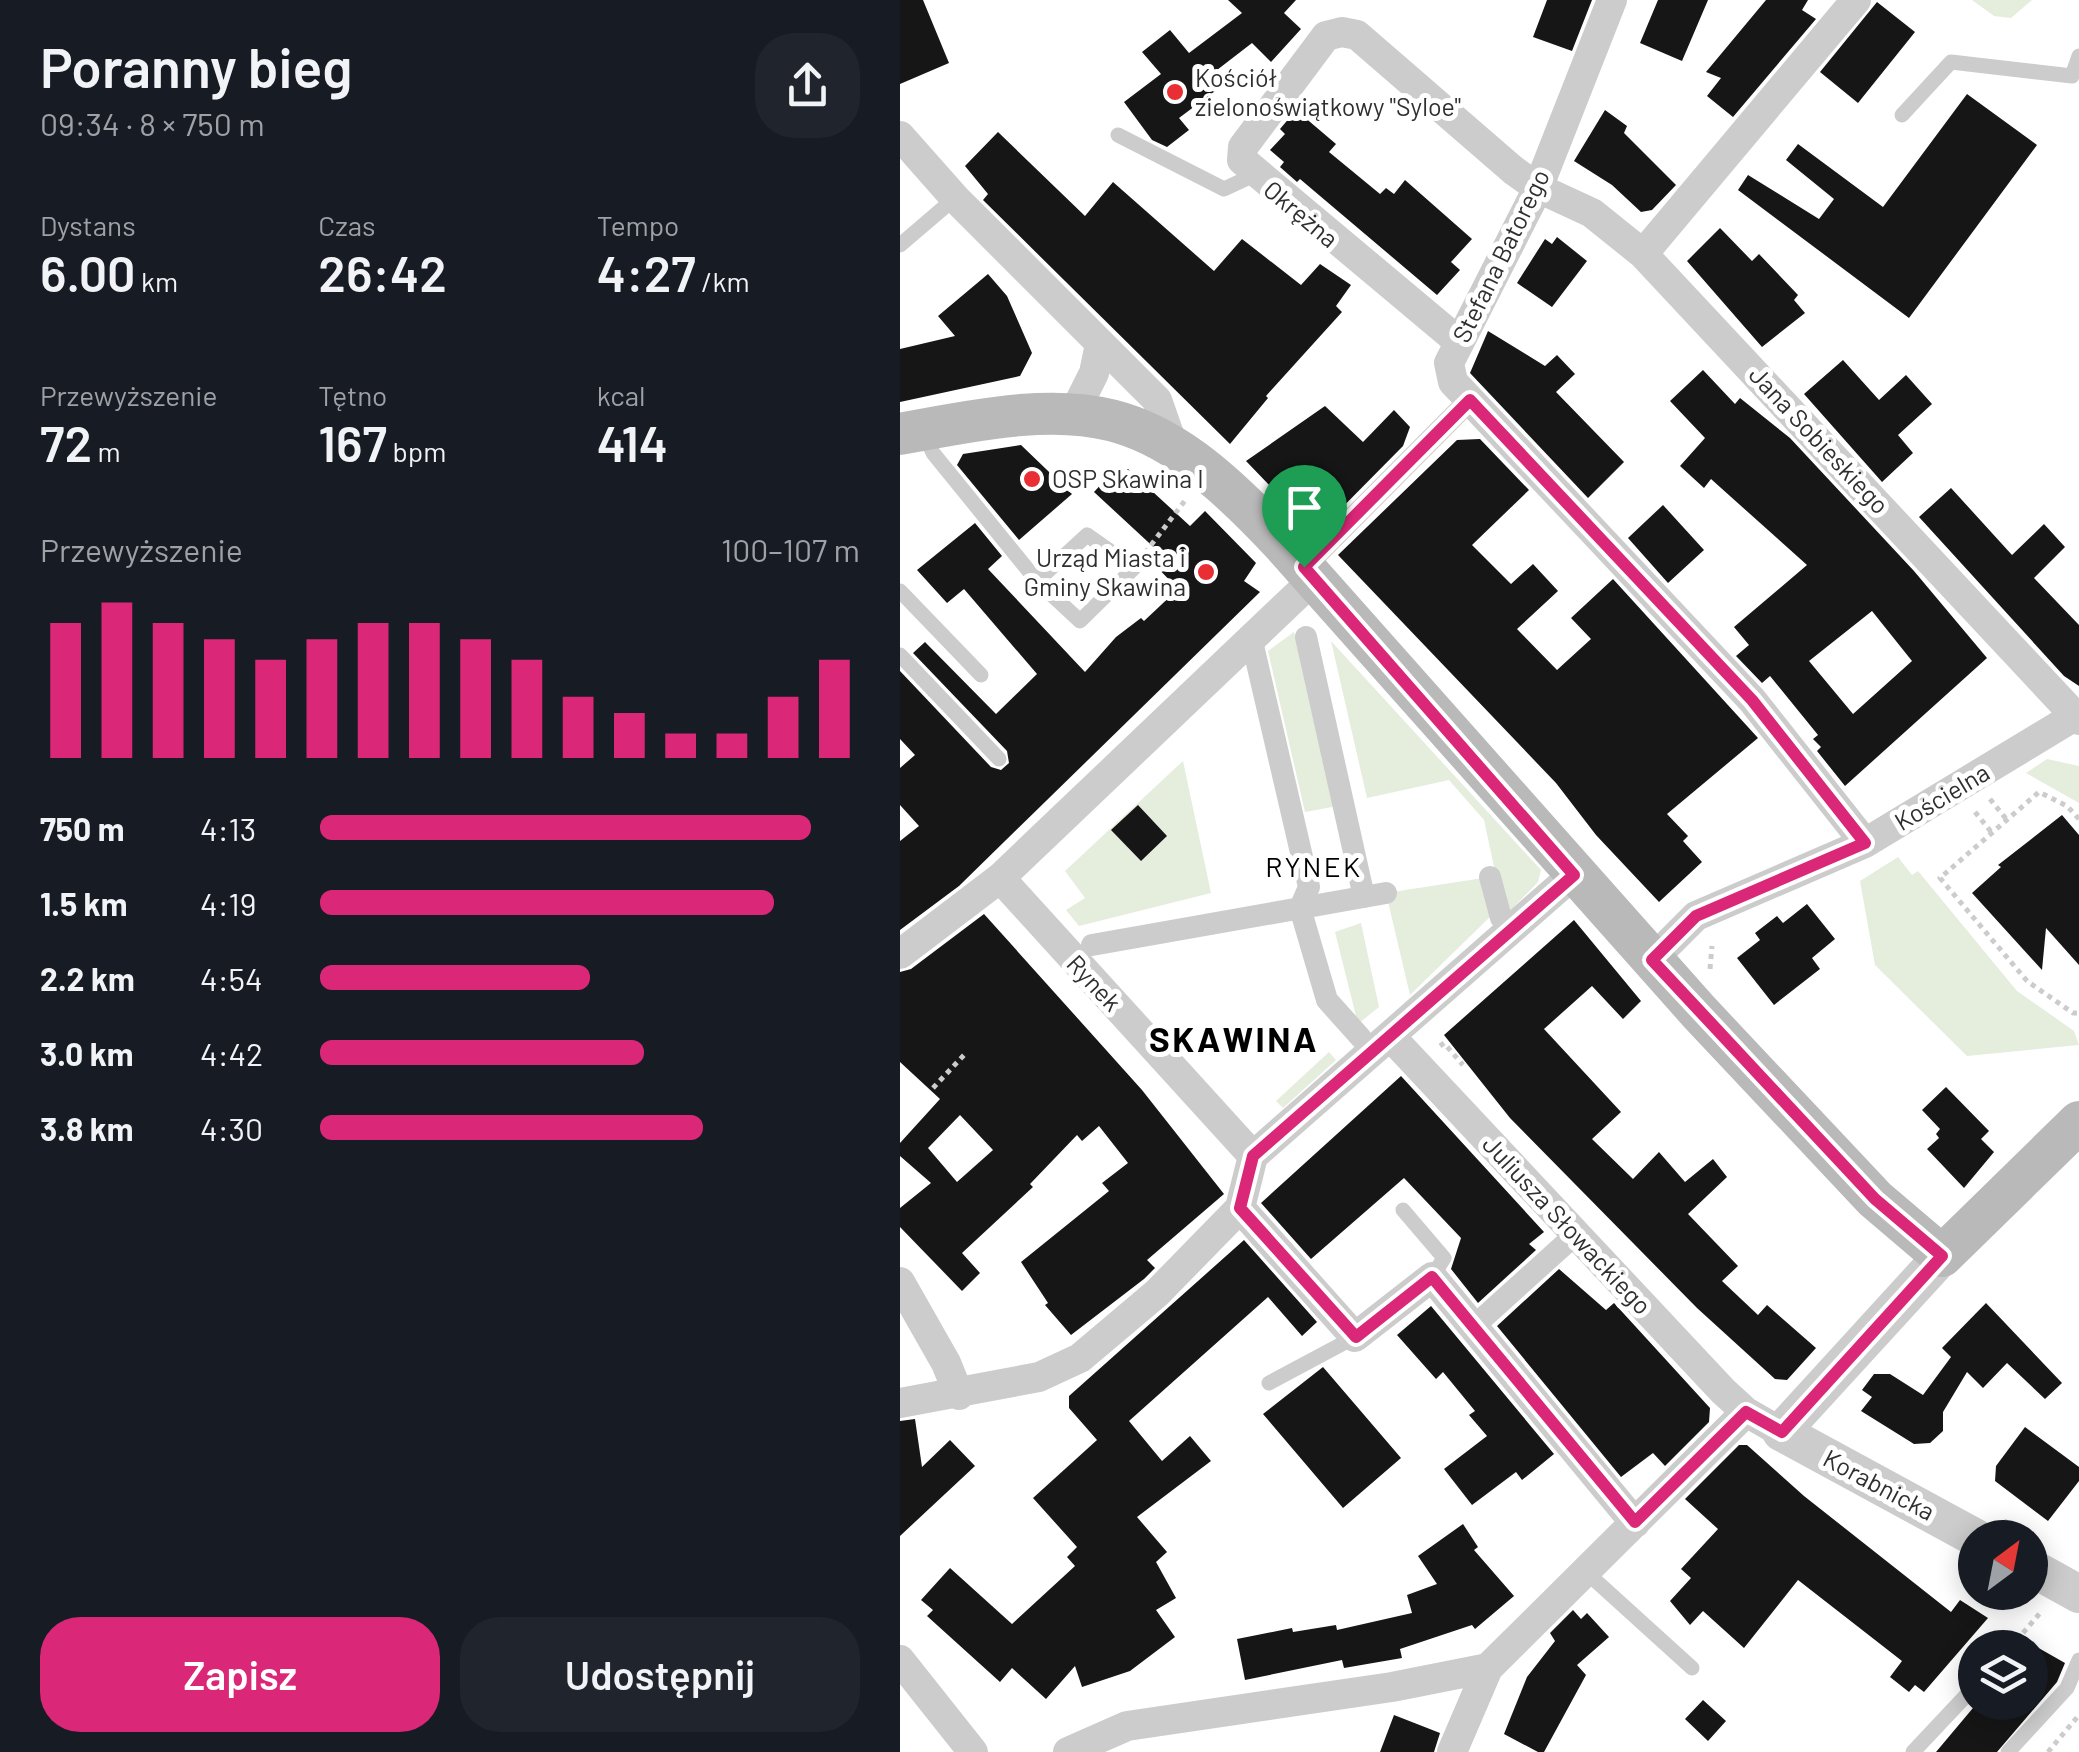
<!DOCTYPE html>
<html lang="pl">
<meta charset="utf-8">
<style>
body{margin:0;font-family:Barlow,sans-serif;background:#20242c;color:#f1f3f6;height:100vh;display:flex;flex-direction:column;font-size:38px;white-space:nowrap}
*{box-sizing:border-box;margin:0}
p{font-size:32px;color:#9ea1a6}
.icon{flex:none;width:55px;height:55px;fill:none;stroke:currentColor;stroke-width:2;stroke-linecap:round;stroke-linejoin:round}
.map{position:relative;flex:1;overflow:hidden}
.sheet{display:flex;flex-direction:column;background:#171b24;width:900px}
.sheet>*{flex:none}
.needle{width:65px;rotate:32deg}
.buttons{position:absolute;left:1058px;top:1520px;display:grid;gap:20px}
.buttons a{display:grid;place-items:center;width:90px;height:90px;border-radius:50%;background:#171b24;box-shadow:0 5px 25px #0003;font-size:50px}
.pin{position:absolute;display:grid;place-items:center;width:85px;height:85px;color:#fff;margin:-102px -42px;border-radius:50% 50% 50% 0;rotate:-45deg;box-shadow:0 0 10px #0007}
.pin .icon{rotate:45deg}
.round{display:grid;place-items:center;flex:none;width:105px;height:105px;border-radius:40px;background:#20242c}
.summary{display:flex;align-items:center;justify-content:space-between;height:170px;padding:0 40px}
h1{font-size:55px;font-weight:600;line-height:75px}
.stats{display:grid;grid-template-columns:repeat(3,1fr);gap:15px;height:170px;padding:10px 40px}
.stats div{display:grid;align-content:center}
.stats b{font-size:50px;font-weight:600}
.stats small{font-size:28px;font-weight:400}
.stats p{font-size:28px}
.chart{height:280px;padding:20px 40px}
.chart p{display:flex;justify-content:space-between}
.chart svg{width:100%;height:180px;margin-top:10px;stroke:#db2777;stroke-width:6}
.button{display:flex;gap:20px;margin-top:auto;padding:20px 40px}
.button a{flex:1;height:115px;border-radius:40px;background:#db2777;color:#fff;font-size:40px;font-weight:600;line-height:115px;text-align:center}
.button a+a{background:#20242c;color:#f1f3f6}
ul{padding:0 40px;list-style:none;font-size:32px}
li{display:grid;grid-template-columns:160px 120px 1fr;align-items:center;height:75px}
li i{height:25px;border-radius:12px;background:#db2777}
main{display:flex;flex:1;min-height:0}
.map>svg:first-child{display:block}
</style>
<main>
<section class="sheet">
<div class="summary"><div><h1>Poranny bieg</h1><p>09:34 · 8 × 750 m</p></div><a class="round"><svg class="icon" aria-label="share" viewBox="0 0 24 24"><path d="M12 15V3M7 8l5-5 5 5M5 13v7h14v-7"/></svg></a></div>
<div class="stats">
<div><p>Dystans</p><b>6.00<small> km</small></b></div>
<div><p>Czas</p><b>26:42</b></div>
<div><p>Tempo</p><b>4:27<small> /km</small></b></div>
</div>
<div class="stats">
<div><p>Przewyższenie</p><b>72<small> m</small></b></div>
<div><p>Tętno</p><b>167<small> bpm</small></b></div>
<div><p>kcal</p><b>414</b></div>
</div>
<div class="chart"><p><span>Przewyższenie</span>100–107 m</p>
<svg viewBox="0 0 160 44" preserveAspectRatio="none"><path d="M5 44V11M15 44V6M25 44V11M35 44V15M45 44V20M55 44V15M65 44V11M75 44V11M85 44V15M95 44V20M105 44V29M115 44V33M125 44V38M135 44V38M145 44V29M155 44V20"/></svg>
</div>
<ul>
<li><b>750 m</b>4:13<i style="width:91%"></i></li>
<li><b>1.5 km</b>4:19<i style="width:84%"></i></li>
<li><b>2.2 km</b>4:54<i style="width:50%"></i></li>
<li><b>3.0 km</b>4:42<i style="width:60%"></i></li>
<li><b>3.8 km</b>4:30<i style="width:71%"></i></li>
</ul>
<div class="button"><a>Zapisz</a><a>Udostępnij</a></div>
</section>
<div class="map">
<svg width="1179" height="1752" viewBox="0 0 1179 1752">
<rect width="100%" height="100%" fill="#fff"/>
<path fill="#e5eddd" d="M1072,0H1132L1111,18L1094,16Z
M394,632L438,806L405,812L368,651Z
M431,641L641,870L638,882L604,917L594,913L510,995L486,893L596,876L584,820L549,780L467,798Z
M1147,759L1179,766V803L1126,773Z
M283,761L311,893L179,926L166,910L185,898L165,871Z
M998,857L1012,875L1018,871L1117,991L1174,1031L1179,1045L1067,1056L975,965L960,881Z
M461,923L479,1007L458,1024L435,932Z
M429,1052L436,1060L383,1108L376,1101Z"/>
<path fill="#161616" fill-rule="evenodd" d="M0,0H23L49,63L0,84Z
M328,0H396L384,13L401,29L371,62L352,43L317,70L327,82L279,118L289,130L267,147L252,140L224,102L261,74L242,52L270,30L289,53L342,13Z
M647,0H692L672,51L633,37Z
M758,0H808L782,61L740,43Z
M866,0H908L902,10L916,19L833,117L807,96L821,78L806,72Z
M977,2L1015,32L958,103L920,72Z
M1067,94L1137,145L1009,318L838,190L848,175L919,219L934,199L886,160L898,144L983,207Z
M396,110L436,144L429,152L480,194L486,188L494,194L505,180L572,239L551,262L560,270L537,295L400,179L397,182L380,167L384,162L370,150L385,134L380,129Z
M705,110L727,126L724,133L776,185L752,210L741,212L712,185L674,161Z
M98,132L185,216L213,182L314,271L342,239L401,285L420,264L451,285L436,306L442,312L366,396L368,398L330,444L83,200L88,194L65,166Z
M820,228L852,261L859,254L898,295L894,300L905,313L862,347L787,261Z
M657,237L687,261L652,307L617,283L645,239L652,244Z
M88,274L107,296L132,353L120,376L0,402V349L55,336L38,316Z
M588,331L645,366L657,355L675,374L656,392L724,462L688,498L570,373Z
M943,360L979,400L1006,375L1032,404L998,435L1013,453L982,482L904,394Z
M803,370L835,404L840,398L890,438L1014,571L1087,658L945,786L917,751L921,747L913,739L918,735L870,676L862,683L836,656L849,645L834,627L907,565L811,479L804,488L780,466L805,438L770,401ZM972,611L1012,661L953,714L909,661Z
M425,406L463,442L494,410L510,427L503,446L416,534L346,461Z
M580,439L629,490L572,545L611,584L633,564L658,591L617,629L657,670L691,639L671,618L713,579L858,738L767,814L788,836L783,841L802,862L759,902L696,835L656,783L438,555L557,440Z
M121,445L172,494L119,540L57,465L63,454Z
M218,466L225,472L228,469L290,526L305,511L356,563L344,581L360,592L59,886L0,930V841L19,826L0,805V768L15,755L0,739V671L91,767L101,770L109,763L107,751L13,653L25,642L96,714L137,674L64,589L47,603L17,570L75,523L102,556L88,569L185,672L216,637L241,618L244,621L278,589L253,563L261,554L194,492Z
M1051,488L1112,555L1144,524L1165,547L1134,578L1179,625V686L1164,676L1019,517Z
M763,505L804,550L768,583L728,538Z
M238,805L267,836L241,861L211,830Z
M1162,815L1179,835V965L1146,928L1142,970L1072,893L1101,867L1098,865Z
M907,904L935,939L912,958L920,969L874,1005L837,958L860,940L855,933L877,916L883,923Z
M84,914L242,1090L324,1194L247,1260L255,1268L244,1279L171,1335L145,1305L148,1303L121,1262L209,1191L202,1183L228,1163L199,1126L182,1141L177,1135L130,1184L133,1187L62,1253L80,1273L62,1291L0,1227V1208L31,1183L0,1156V1143L40,1099L0,1062V972L11,969ZM60,1115L93,1150L57,1182L28,1148Z
M674,920L741,1001L723,1019L692,986L644,1029L721,1112L692,1139L733,1179L759,1152L785,1182L813,1159L827,1177L788,1214L838,1266L822,1281L858,1315L867,1305L916,1348L887,1380L875,1379L797,1308L610,1118L544,1035Z
M501,1076L644,1232L629,1244L636,1250L578,1303L551,1269L561,1238L504,1178L411,1259L361,1203Z
M1046,1087L1089,1131L1081,1139L1094,1152L1064,1188L1027,1149L1039,1138L1036,1134L1040,1129L1022,1110Z
M344,1240L417,1322L402,1336L368,1297L229,1421L262,1461L290,1436L311,1461L237,1517L267,1552L256,1562L276,1598L256,1610L275,1637L230,1671L182,1687L175,1666L146,1699L112,1668L100,1682L27,1616L33,1610L21,1600L50,1568L112,1624L175,1566L167,1557L177,1547L133,1498L197,1440L169,1408V1396Z
M659,1269L706,1310L714,1303L810,1408L809,1422L765,1466L753,1453L721,1477L597,1326Z
M1086,1303L1162,1383L1145,1399L1107,1363L1083,1388L1067,1372L1043,1412V1431L1030,1443L1014,1444L961,1411L972,1397L962,1390L974,1374H990L1023,1395L1051,1357L1042,1348Z
M531,1306L654,1454L622,1480L616,1472L572,1505L544,1469L587,1436L569,1415L575,1411L543,1372L536,1379L497,1335Z
M423,1367L501,1458L443,1508L363,1414Z
M15,1419L22,1467L50,1440L75,1466L0,1536V1421Z
M1125,1427L1179,1467V1481L1148,1521L1095,1481L1096,1466Z
M839,1445H847L904,1496L1051,1612L1060,1600L1088,1618L1024,1692L1015,1685L1009,1692L990,1677L1002,1661L898,1580L844,1648L803,1611L790,1625L770,1601L791,1578L781,1569L818,1529L785,1499Z
M563,1524L578,1547L574,1550L614,1596L575,1629L572,1625L500,1649L502,1658L444,1668L442,1660L345,1680L337,1639L392,1628L393,1632L436,1625L437,1630L512,1613L507,1595L537,1584L518,1556Z
M673,1610L681,1619L687,1613L709,1637L677,1665L686,1675L644,1752H638L604,1734L627,1677L655,1641L650,1633Z
M1130,1643L1165,1663L1157,1682L1097,1752H1036L1078,1702H1130Z
M803,1700L826,1721L808,1741L785,1719Z
M494,1715L540,1733L534,1752H480Z"/>
<g fill="none" stroke-linecap="round" stroke-linejoin="round">
<path stroke="#ccc" stroke-width="5" stroke-dasharray="5 5" stroke-linecap="butt" d="M245,553L287,498
M1090,799L1107,820
M1075,812L1092,833
M1179,819L1167,806L1139,792L1040,878L1127,981L1173,1013H1179
M810,969L812,946
M540,1046L544,1043L563,1065
M33,1088L64,1055
M1104,1521L1129,1534
M1110,1648L1141,1612
M1148,1752L1179,1715"/>
<path stroke="#ccc" stroke-width="15" d="M1002,115L1051,62L1172,76L1179,56
M218,135L324,189L354,175
M0,245L55,198
M24,433L33,453L137,581L187,535L234,568L180,621L137,581
M0,591L81,675
M0,655L99,759
M503,1210L544,1258L532,1277
M369,1383L455,1337
M685,1571L792,1668
M1013,1752L1075,1686
M1108,1752L1167,1688L1179,1660"/>
<path stroke="#ccc" stroke-width="22" d="M404,567L570,400
M406,637L464,897
M354,650L409,887L400,908L427,1000L461,1038
M590,877L601,918
M192,945L486,893
M572,1328L676,1234"/>
<path stroke="#ccc" stroke-width="30" d="M712,0L638,188L549,363L553,382L852,700L965,843
M0,136L55,198L257,400L272,443
M743,254L956,0
M558,341L342,160L343,147L426,36L442,32L457,35L613,170L638,188L692,213L743,254L1179,720
M174,413L194,373L200,344
M100,878L353,1156
M0,954L100,878L414,579
M752,960L796,916L965,843L1175,716
M490,1036L823,1391L846,1412L881,1432
M353,1156L673,875
M340,1208L455,1337L532,1277L735,1523
M0,1282L46,1363L59,1395
M0,1403L139,1377L180,1358L257,1293L340,1208L353,1156
M0,1660L73,1752
M168,1752L227,1726L492,1687L588,1668
M552,1752L588,1668L846,1412"/>
<path stroke="#ccc" stroke-width="38" d="M1042,1256L881,1432L1076,1538
M1130,1567L1179,1594"/>
<path stroke="#b9b9b9" stroke-width="42" d="M0,434C190,397 247,398 383,544L799,1012L975,1199L1042,1256L1179,1122"/>
</g>
<g fill="none" stroke-linecap="round" stroke-linejoin="round">
<g stroke="#fff" stroke-width="20">
<path id="route" d="M570,400L852,700L965,843L796,916L752,960L975,1199L1042,1256L882,1432L846,1412L735,1522L532,1277L456,1337L340,1208L353,1156L674,875L404,567Z"/>
</g>
<use href="#route" stroke="#db2777" stroke-width="12"/>
</g>
<g fill="#e92f34" stroke="#fff" stroke-width="4">
<circle cx="275" cy="92" r="10"/>
<circle cx="132" cy="479" r="10"/>
<circle cx="306" cy="572" r="10"/>
</g>
<g text-anchor="middle" stroke-width="10" stroke-linejoin="round" paint-order="stroke">
<g font-size="25" fill="#2f2f2f" stroke="#fff" text-anchor="start">
<text x="295" y="87">Kościół<tspan x="295" dy="29">zielonoświątkowy "Syloe"</tspan></text>
<text x="152" y="488">OSP Skawina I</text>
<text x="286" y="567" text-anchor="end">Urząd Miasta i<tspan x="286" dy="29">Gminy Skawina</tspan></text>
</g>
<g font-size="25" fill="#2f2f2f" stroke="#fff">
<text transform="translate(401 214) rotate(40)" y="9">Okrężna</text>
<text transform="translate(601 256) rotate(-64)" y="9">Stefana Batorego</text>
<text transform="translate(919 440) rotate(47)" y="9">Jana Sobieskiego</text>
<text transform="translate(1042 797) rotate(-31)" y="9">Kościelna</text>
<text transform="translate(194 983) rotate(47)" y="9">Rynek</text>
<text transform="translate(667 1225) rotate(47)" y="9">Juliusza Słowackiego</text>
<text transform="translate(979 1485) rotate(28)" y="9">Korabnicka</text>
</g>
<g font-size="28" letter-spacing="2.5" fill="#000" stroke="#fff">
<text x="414" y="877">RYNEK</text>
</g>
<g font-size="35" font-weight="bold" letter-spacing="2.5" fill="#000" stroke="#fff">
<text x="334" y="1052">SKAWINA</text>
</g>
</g>
</svg>
<div class="buttons">
<a><svg class="needle" viewBox="-14 -14 28 28"><path d="M0-13l5 13h-10z" fill="#e53935"/><path d="M0 13l5-13h-10z" fill="#9ea1a6"/></svg></a>
<a><svg class="icon" aria-label="layers" viewBox="0 0 24 24"><path d="M12 4l9 5-9 5-9-5zM3 14l9 5 9-5"/></svg></a>
</div>
<div class="pin" style="left:404px;top:567px;background:#1e9e55"><svg class="icon" aria-label="arrive" viewBox="0 0 24 24"><path d="M6 21V4h12l-3 4 3 4H6"/></svg></div>
</div>
</main>
